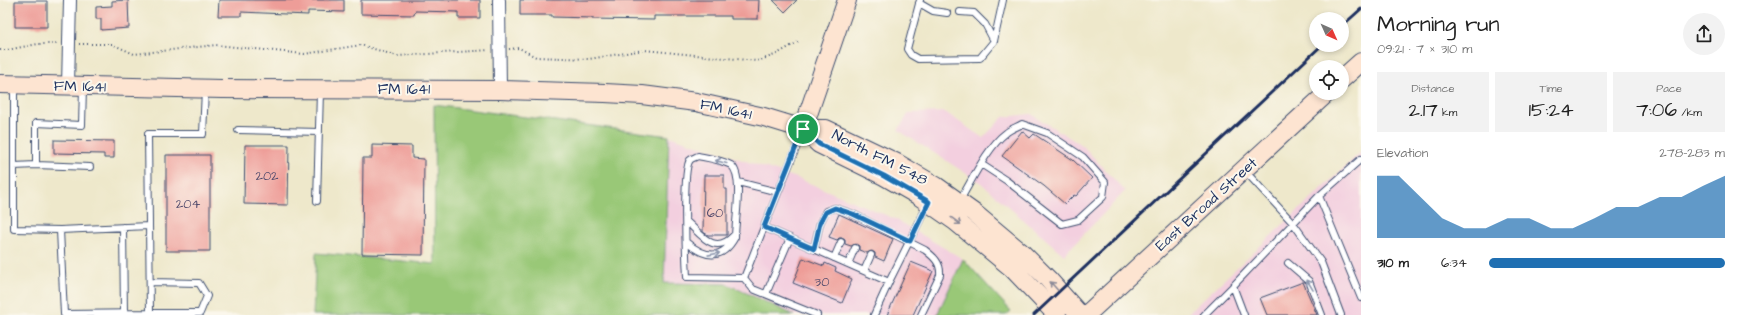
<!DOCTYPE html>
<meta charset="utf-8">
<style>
body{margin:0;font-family:"Architects Daughter",sans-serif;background:#f2f2f2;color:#222;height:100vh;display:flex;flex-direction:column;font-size:15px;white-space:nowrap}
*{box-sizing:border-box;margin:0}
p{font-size:13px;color:#767676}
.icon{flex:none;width:22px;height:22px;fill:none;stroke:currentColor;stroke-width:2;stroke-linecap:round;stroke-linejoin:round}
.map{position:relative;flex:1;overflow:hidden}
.sheet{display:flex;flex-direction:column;background:#fff;width:380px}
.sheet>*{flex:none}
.needle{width:26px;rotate:135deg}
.tools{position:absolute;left:1309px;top:12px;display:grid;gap:8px}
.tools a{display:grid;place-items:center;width:40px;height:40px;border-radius:50%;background:#fff;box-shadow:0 2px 6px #0003;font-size:20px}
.pin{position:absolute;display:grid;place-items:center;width:34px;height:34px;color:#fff;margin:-17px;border:2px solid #fff;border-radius:50%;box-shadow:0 1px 4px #0007}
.round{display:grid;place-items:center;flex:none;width:42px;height:42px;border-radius:21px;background:#f2f2f2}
.headline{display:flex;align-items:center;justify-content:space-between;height:68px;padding:0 16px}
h1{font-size:22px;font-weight:600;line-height:30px}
.metrics{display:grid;grid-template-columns:repeat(3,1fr);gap:6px;height:68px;padding:4px 16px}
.metrics div{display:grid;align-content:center;border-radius:0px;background:#f2f2f2;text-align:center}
.metrics b{font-size:20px;font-weight:600}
.metrics small{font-size:11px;font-weight:400}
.metrics p{font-size:11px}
.chart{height:112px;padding:8px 16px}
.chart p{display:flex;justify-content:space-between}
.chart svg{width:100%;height:72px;margin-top:4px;fill:#1f6fb2;opacity:.7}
ul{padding:0 16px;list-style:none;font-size:13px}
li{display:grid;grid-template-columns:64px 48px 1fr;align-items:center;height:30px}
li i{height:10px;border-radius:5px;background:#1f6fb2}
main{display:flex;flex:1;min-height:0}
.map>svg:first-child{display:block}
</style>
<main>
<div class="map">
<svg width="1361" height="315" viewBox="0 0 1361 315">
<rect width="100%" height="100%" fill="#fbf7ec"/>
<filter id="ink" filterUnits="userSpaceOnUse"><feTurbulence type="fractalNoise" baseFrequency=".025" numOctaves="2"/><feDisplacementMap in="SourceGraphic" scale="8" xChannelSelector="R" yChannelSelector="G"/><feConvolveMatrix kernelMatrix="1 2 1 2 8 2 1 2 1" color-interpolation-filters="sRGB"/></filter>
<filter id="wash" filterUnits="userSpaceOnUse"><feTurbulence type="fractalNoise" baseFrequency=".012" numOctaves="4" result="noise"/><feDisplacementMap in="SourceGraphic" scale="16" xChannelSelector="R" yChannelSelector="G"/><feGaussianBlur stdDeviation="0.9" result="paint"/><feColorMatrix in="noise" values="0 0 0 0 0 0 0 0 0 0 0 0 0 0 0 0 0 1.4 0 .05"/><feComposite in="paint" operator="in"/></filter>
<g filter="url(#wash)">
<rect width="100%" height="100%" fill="#eee8cb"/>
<path fill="#f3cfdf" d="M945,112L983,138L1003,117L1031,114L1083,146L1125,191L1064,255L981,183L898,130L909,113Z
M669,136L797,178L895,219L963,259L937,315H794L727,284L664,283Z
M1361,152V315H1186Z"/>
<path fill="#99c877" stroke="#5a7c6a" d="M434,105L669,136L664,283L727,284L794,315H313L316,253L435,264Z
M963,259L1011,311L1006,315H937Z"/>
<g id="blocks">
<path fill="#ee9d98" d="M128,0L129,28L101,30V19H96V7L112,6V1Z
M219,0H344V12L308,11V15L241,12V16H218Z
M361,0H480V18H458V12L415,11L414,15L361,14Z
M520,0H759L758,19H731V16H654V20L592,19V18L552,17V15H520Z
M773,0H797L785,12Z
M15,1H47V27H15Z
M1022,131L1030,138L1034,134L1073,160L1092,178L1076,196L1074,195L1065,204L1044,186L1002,156Z
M54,140L114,141V158H104V154L54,153Z
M245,145H289L288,205L244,204Z
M372,145L412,146V158L424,159L423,255L362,254L363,158H372Z
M166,155H210V251H166Z
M704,175H724V189H727V235H708L703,232Z
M839,214L893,239L884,261L875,257V253L872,251L867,253L859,250V246L856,244L851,246L845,244V240L842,238H839L837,240L829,237Z
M803,258L824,266L825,263L836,268L835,271L852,279L842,303L793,283Z
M911,262L933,271L913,315H887Z
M1303,282L1317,315H1267L1260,298Z"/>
</g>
</g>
<g filter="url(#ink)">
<use href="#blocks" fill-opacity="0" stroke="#3b4b6e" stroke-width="1"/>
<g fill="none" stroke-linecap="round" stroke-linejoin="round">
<g stroke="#3b4b6e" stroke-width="8">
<path id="service" d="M920,0L907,49L911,55L918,59L980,58L994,41L1003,0
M919,3L933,11L947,13
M960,12L974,13L985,24L994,41
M14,86V229L60,230L64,314L150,313
M238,130L319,132
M803,131L764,227L889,282L928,204
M36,165L90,167
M14,166L36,165V123L82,125L83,87
M1245,171L1293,223L1321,262L1341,315
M738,182L778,192
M1319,196L1361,298
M960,200C971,182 988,146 1006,133C1010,129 1017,127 1022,124L1047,133L1083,157L1105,182L1103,197L1078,220L1062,224L1007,181L981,164
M317,201L320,91
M686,221C701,234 714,256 733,236
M123,227L124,314
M764,227L744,278L753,289L817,315
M60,230L149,226
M686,242C705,258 722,261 735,237C735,220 744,175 731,165C722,160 708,158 698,156C696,157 692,158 690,160C682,169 686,259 687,277L744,278
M814,249L820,223L826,211L835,208L853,214L925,250C934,257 941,263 940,275L921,315
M834,258L841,242
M1288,263L1309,281L1322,315
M848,264L855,248
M864,271L871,255
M150,282L199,283L207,296L200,313H150C149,253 149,194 148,134H203L205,90
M1233,286L1244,315
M766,294L790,238
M874,315L889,282
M1204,315L1233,286L1319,196L1361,159"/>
</g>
<g stroke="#3b4b6e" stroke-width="14">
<path id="minor" d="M499,0L500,90
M68,85L70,0"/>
</g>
<g stroke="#3b4b6e" stroke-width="20">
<path id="secondary" d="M1342,79L1361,62
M0,84L222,89L500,90L605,93L642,95L696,102L764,117L803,129H826L897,163L936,186L974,213L1023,254L1048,279L1080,315
M803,129L819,144L884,176L919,196L955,221L1012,268L1057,315
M803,129L847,0
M1086,315L1327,93"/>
</g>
<path stroke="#3b4b6e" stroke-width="2" stroke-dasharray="1 3" stroke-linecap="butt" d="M79,44H112L134,54L216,45L304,54L361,45L397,56L489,50
M509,49L519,48L536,57L589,59L644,50L757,61L775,55L798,42
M0,50H7L38,44H58"/>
<use href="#service" stroke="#fff" stroke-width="6"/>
<use href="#minor" stroke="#fff" stroke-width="12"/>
<use href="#secondary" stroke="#fde4d1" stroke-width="18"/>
<path stroke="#1b2f5e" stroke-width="3" d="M1342,26L1361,9
M1034,315L1322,45"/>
</g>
<defs><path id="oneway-shaft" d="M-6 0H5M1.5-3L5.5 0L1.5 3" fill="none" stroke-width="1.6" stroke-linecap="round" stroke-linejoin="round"/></defs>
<g stroke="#8d97ae">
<use href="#oneway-shaft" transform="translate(721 162) rotate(-165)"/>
<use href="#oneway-shaft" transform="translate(714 254) rotate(-11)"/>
<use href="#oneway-shaft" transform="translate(1310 285) rotate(-121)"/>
</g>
<g stroke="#8c8a98">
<use href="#oneway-shaft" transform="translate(956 221) rotate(36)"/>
<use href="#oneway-shaft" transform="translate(1054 286) rotate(-132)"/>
</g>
</g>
<g fill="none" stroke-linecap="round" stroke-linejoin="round" filter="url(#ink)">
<g stroke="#fff" stroke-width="8">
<path id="route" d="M803,129L819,144L884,176L929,202L910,241L853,214L835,208L826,212L820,223L814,249L764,227Z"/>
</g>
<use href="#route" stroke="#1f6fb2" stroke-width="5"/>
</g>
<g text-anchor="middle" stroke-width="4" stroke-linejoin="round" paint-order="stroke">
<g font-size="13" fill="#504a6c">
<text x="267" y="180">202</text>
<text x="188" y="208">204</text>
<text x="715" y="217">60</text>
<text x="822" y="286">30</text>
</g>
<g font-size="15" fill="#1b2f5e" stroke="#fbf7ec">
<text transform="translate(80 86) rotate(1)" y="5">FM 1641</text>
<text x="404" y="94">FM 1641</text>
<text transform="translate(726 109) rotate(12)" y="5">FM 1641</text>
<text transform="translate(880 157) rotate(27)" y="5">North FM 548</text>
<text transform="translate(1206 204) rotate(-42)" y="5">East Broad Street</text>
</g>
</g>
</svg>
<div class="tools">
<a><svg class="needle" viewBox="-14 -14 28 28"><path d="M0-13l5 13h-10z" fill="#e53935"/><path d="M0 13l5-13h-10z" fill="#767676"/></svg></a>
<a><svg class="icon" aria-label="locate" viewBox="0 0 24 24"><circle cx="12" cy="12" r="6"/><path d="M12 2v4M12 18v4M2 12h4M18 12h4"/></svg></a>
</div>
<div class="pin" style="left:803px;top:129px;background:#1e9e55"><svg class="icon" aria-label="arrive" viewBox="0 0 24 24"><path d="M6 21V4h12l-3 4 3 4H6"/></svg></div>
</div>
<section class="sheet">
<div class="headline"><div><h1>Morning run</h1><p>09:21 · 7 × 310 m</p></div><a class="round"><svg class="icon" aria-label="share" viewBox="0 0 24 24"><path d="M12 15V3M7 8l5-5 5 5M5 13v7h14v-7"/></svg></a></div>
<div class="metrics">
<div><p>Distance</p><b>2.17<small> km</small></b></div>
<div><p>Time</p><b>15:24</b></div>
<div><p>Pace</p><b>7:06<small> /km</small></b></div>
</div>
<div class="chart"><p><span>Elevation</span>278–283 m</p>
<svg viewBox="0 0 160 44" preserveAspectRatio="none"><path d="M0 44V6L10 6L20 19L30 32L40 38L50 38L60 32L70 32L80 38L90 38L100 32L110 25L120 25L130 19L140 19L150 12L160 6V44z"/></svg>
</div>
<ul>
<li><b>310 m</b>6:34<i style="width:100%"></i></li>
</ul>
</section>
</main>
